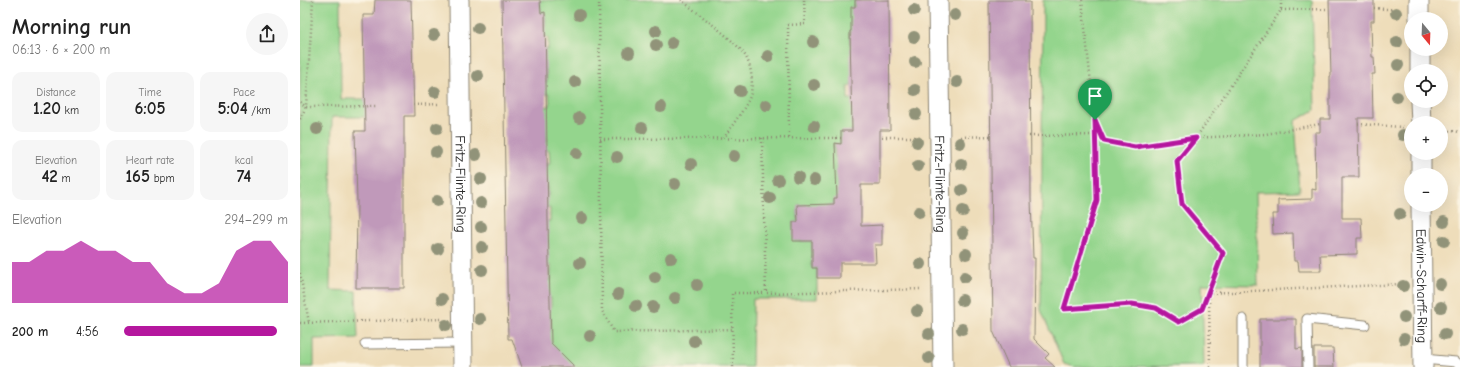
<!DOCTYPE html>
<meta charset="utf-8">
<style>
body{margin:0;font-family:"Comic Neue",sans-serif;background:#f6f6f6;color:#222;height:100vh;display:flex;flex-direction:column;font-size:15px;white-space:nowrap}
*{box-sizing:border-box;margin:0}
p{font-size:13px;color:#767676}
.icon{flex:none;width:22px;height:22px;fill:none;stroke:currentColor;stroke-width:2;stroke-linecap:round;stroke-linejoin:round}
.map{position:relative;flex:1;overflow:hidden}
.side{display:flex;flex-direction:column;background:#fff;width:300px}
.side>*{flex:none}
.needle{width:26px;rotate:161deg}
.buttons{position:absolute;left:1104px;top:12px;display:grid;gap:8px}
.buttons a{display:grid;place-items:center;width:44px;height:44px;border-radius:50%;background:#fff;box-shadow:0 4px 16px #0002;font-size:20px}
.pin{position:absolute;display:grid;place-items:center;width:34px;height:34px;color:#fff;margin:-41px -17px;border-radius:50% 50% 50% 0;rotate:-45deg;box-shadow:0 0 4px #0007}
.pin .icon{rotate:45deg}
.round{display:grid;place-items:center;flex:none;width:42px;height:42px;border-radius:21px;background:#f6f6f6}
.headline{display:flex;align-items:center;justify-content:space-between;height:68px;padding:0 12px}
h1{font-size:22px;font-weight:800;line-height:30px}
.stats{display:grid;grid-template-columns:repeat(3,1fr);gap:6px;height:68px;padding:4px 12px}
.stats div{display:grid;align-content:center;border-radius:10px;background:#f6f6f6;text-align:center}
.stats b{font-size:17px;font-weight:800}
.stats small{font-size:11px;font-weight:400}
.stats p{font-size:11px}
.chart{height:112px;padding:8px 12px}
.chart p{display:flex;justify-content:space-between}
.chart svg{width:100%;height:72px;margin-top:4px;fill:#b5179e;opacity:.7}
ul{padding:0 12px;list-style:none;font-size:13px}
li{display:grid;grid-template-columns:64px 48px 1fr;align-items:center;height:30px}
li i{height:10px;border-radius:5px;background:#b5179e}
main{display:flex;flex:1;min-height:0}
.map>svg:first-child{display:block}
</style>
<main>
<section class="side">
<div class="headline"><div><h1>Morning run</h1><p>06:13 · 6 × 200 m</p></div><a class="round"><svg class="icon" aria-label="share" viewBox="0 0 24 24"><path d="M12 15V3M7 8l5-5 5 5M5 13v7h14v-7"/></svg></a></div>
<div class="stats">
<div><p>Distance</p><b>1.20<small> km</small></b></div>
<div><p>Time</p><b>6:05</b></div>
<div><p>Pace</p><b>5:04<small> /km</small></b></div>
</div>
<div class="stats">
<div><p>Elevation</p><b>42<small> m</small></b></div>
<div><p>Heart rate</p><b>165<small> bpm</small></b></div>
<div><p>kcal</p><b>74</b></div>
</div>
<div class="chart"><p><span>Elevation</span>294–299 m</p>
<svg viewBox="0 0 160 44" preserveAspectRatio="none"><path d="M0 44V19L10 19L20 12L30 12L40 6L50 12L60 12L70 19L80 19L90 32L100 38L110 38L120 32L130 12L140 6L150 6L160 19V44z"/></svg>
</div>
<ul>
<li><b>200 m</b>4:56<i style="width:93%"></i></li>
</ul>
</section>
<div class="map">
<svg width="1160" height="367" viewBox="0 0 1160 367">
<rect width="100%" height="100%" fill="#fcf5e5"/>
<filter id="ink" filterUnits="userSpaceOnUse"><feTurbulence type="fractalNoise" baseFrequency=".025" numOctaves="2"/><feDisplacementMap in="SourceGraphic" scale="8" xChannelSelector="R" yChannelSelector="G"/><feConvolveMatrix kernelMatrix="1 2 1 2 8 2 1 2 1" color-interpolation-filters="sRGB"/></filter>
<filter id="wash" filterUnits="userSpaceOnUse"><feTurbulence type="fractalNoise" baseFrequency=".012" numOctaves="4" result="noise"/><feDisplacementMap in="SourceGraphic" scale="16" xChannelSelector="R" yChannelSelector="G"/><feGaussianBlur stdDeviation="0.9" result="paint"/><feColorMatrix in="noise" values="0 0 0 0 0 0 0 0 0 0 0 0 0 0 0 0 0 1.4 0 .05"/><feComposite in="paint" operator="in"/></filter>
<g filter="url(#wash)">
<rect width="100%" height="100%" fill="#eeddba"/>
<path fill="#94d58d" stroke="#60805c" d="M0,0H40L41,99H78L79,117H32L30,290L56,291L58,338L14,339V367H0Z
M240,0H555V7H551L556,31H549L550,44H556L551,86H548V99H556L552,131L541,132V144H534L535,157H542L541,198L534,199V216H511V205H498V222H493L494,241H512V268H517V299H453L452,367H267L253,353L245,334L251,331V318H246V308H251V298H247L246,280H251V266H246L242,221H250V208H245V196H248V183H245L244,165L250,164L249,150H244L247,140L243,107L250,106L249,94H243V82H247L246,69H242V49H248V37H242V26H246L245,13H241Z
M743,0H1012L1015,110L995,121L1000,191L956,192L958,285L902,284L904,366L775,367L764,364L741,310Z"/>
<g id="blocks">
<path fill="#c099ba" d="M75,0H111L114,116H104V288H56L57,202L55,131H65L63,15H74Z
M202,0H240L241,13L245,12L248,221L251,343L275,367H222L212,339H208Z
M555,0H589L590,130H580V185H561V226L582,225V245H575L576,263H540V278H517V268H512V241H493V222H498L497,205L534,204V198H537L535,143L541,144V131H552L550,31H551V7H555Z
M689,0H725V2H730L731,199L733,258H735L734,339L749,354L745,358L755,367H709L693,331Z
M1029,0H1074V21H1071L1072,57H1074L1075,74H1072L1073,118H1058L1059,177H1042V218H1061L1062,238H1057V254L1020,255L1021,271H999L998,261H994L993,233L973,234L972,214H978V200L1012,199V189L1016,190L1015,132H1020V119H1030V76H1031Z
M960,319H996V349L1002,348V367H960Z
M1014,348H1033L1034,367H1014Z"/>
</g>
</g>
<g filter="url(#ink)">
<use href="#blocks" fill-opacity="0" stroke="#8c8472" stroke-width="1"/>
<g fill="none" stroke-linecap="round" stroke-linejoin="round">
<g stroke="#8c8472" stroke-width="11">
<path id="lane" d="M65,344L163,343
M1123,359L1156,362L1160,366
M943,367V319
M1008,367L1007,319L1065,325"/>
</g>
<g stroke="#8c8472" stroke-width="21">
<g id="street">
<path id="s1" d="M159,0L163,367"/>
<path id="s2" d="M638,0L643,367"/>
<path d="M1119,0V19"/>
<path d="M1120,49V71"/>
<path d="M1120,101L1121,123"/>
<path d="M1121,153V175"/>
<path id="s3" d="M1121,205L1123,367"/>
</g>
</g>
<path stroke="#8c8472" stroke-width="2.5" stroke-dasharray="1 3" stroke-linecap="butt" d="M299,0L302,311L314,332L433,329
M381,0C395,11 440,44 446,57C452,68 454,87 449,99C442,113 432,125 424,138
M782,0L795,120L797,200L764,309L832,304L856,308L879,322L902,309L923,253L882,204L877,161L896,138L981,10V0
M1074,8L1099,10
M981,10L1029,9
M0,102L6,107L78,106
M113,105L139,104
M0,119L6,107L13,0
M796,123L804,141L835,147L896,138L966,134L1020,124
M1058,124L1103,127
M1141,130L1160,132
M729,136L795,135
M489,137L488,25L505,24L504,0
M578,137H620
M661,137L690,136
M462,138L466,293L622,289
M300,139L541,138
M0,273L9,323
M0,323L142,319
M433,367L432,293H466
M910,367L909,293L1102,284"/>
<use href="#lane" stroke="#fff" stroke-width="9"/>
<use href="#street" stroke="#fff" stroke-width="19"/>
</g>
<g fill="#919379">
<circle cx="614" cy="10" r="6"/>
<circle cx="1096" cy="13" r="6"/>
<circle cx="279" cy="15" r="6"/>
<circle cx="655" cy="15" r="6"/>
<circle cx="178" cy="28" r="6"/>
<circle cx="356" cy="31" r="6"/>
<circle cx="134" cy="35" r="6"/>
<circle cx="614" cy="37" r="6"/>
<circle cx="513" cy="42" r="6"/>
<circle cx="1097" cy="42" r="6"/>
<circle cx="372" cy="43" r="6"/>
<circle cx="356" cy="45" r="6"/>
<circle cx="329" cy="53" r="6"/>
<circle cx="468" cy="56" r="6"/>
<circle cx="615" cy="62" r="6"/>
<circle cx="1098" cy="65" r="6"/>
<circle cx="178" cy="76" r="6"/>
<circle cx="275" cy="82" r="6"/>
<circle cx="657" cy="82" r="6"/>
<circle cx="514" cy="85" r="6"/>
<circle cx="615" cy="90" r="6"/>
<circle cx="440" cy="91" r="6"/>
<circle cx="135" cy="92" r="6"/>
<circle cx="1097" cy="97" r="6"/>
<circle cx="466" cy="105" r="6"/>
<circle cx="361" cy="107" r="6"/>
<circle cx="616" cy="114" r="6"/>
<circle cx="279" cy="118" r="6"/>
<circle cx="514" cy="126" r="6"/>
<circle cx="137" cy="128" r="6"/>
<circle cx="342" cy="128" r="6"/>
<circle cx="17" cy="129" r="6"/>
<circle cx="1103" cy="135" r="6"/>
<circle cx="617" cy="142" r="6"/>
<circle cx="660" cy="143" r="6"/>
<circle cx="136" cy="152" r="6"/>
<circle cx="277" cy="153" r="6"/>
<circle cx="176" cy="155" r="6"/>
<circle cx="434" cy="156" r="6"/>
<circle cx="317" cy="157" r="6"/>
<circle cx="391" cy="164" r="6"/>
<circle cx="661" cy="164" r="6"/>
<circle cx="618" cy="166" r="6"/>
<circle cx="498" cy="177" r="6"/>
<circle cx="181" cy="179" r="6"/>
<circle cx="478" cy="180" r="6"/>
<circle cx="514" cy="180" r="6"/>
<circle cx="375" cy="184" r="6"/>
<circle cx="662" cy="190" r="6"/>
<circle cx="470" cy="198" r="6"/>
<circle cx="137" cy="201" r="6"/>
<circle cx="181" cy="203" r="6"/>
<circle cx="663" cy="211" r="6"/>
<circle cx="619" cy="212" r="6"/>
<circle cx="1100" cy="214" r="6"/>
<circle cx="282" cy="218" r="6"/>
<circle cx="1144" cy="222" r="6"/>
<circle cx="181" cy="227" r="6"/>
<circle cx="663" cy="233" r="6"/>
<circle cx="1144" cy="241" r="6"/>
<circle cx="182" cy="247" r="6"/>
<circle cx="138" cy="249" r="6"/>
<circle cx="666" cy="254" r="6"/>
<circle cx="371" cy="258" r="6"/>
<circle cx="280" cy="263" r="6"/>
<circle cx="620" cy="264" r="6"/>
<circle cx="182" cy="270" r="6"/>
<circle cx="355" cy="277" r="6"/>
<circle cx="665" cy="277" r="6"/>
<circle cx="1140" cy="284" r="6"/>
<circle cx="397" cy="285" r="6"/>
<circle cx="1103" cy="286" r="6"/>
<circle cx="318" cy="294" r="6"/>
<circle cx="375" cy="298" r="6"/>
<circle cx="142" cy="299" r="6"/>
<circle cx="662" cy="300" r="6"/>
<circle cx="336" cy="306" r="6"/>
<circle cx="353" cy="307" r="6"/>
<circle cx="1141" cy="307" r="6"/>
<circle cx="617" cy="311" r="6"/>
<circle cx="1104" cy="317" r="6"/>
<circle cx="180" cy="319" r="6"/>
<circle cx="146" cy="325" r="6"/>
<circle cx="662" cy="329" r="6"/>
<circle cx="629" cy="334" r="6"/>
<circle cx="1145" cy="334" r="6"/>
<circle cx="290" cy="336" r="6"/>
<circle cx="1104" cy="339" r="6"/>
<circle cx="394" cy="341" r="6"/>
<circle cx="629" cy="358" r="6"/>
</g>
</g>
<g fill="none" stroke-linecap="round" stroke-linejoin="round" filter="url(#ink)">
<g stroke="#fff" stroke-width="8">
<path id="route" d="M795,120L804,141L835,147L896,138L877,161L882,204L923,253L902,309L879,322L856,308L832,304L764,309L797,200Z"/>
</g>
<use href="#route" stroke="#b5179e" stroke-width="5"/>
</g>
<g text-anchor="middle" stroke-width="4" stroke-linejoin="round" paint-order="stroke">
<g font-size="14" fill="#2b2b2b" stroke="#fcf5e5">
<text dy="5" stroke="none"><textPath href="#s1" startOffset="184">Fritz-Flinte-Ring</textPath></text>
<text dy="5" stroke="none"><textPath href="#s2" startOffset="184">Fritz-Flinte-Ring</textPath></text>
<text dy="5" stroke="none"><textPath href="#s3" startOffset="81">Edwin-Scharff-Ring</textPath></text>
</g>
</g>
</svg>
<div class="buttons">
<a><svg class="needle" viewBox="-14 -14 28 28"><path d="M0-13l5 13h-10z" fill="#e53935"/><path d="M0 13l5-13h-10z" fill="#767676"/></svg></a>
<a><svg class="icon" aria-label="locate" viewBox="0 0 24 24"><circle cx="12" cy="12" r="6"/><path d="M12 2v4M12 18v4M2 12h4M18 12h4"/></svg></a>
<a>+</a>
<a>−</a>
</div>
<div class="pin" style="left:795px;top:120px;background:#1e9e55"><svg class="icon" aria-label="arrive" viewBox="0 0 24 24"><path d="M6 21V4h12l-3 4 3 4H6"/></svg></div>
</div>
</main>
